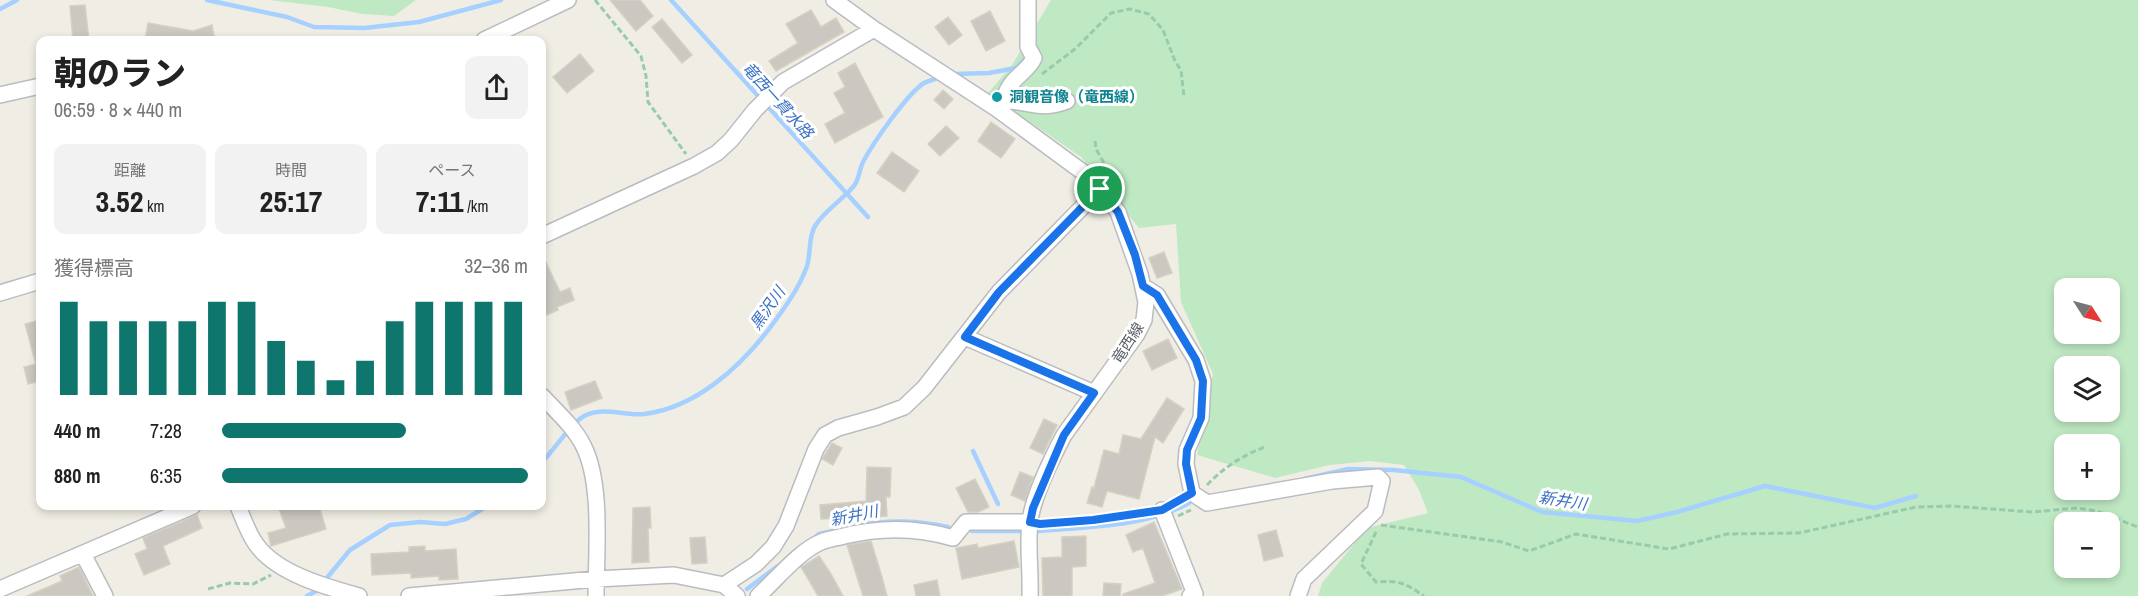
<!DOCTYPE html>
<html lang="ja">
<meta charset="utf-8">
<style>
body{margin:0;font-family:"Archivo Narrow","Noto Sans JP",sans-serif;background:#f2f2f2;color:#222;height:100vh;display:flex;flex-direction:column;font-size:22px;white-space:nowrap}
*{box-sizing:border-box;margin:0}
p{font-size:20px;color:#767676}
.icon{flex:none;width:33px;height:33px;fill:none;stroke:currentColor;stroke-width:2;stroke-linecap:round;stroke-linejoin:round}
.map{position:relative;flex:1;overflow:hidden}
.side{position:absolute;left:36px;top:36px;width:510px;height:474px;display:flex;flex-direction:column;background:#fff;border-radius:12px;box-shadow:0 3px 9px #0003}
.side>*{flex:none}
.needle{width:39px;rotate:126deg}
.tools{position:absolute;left:2054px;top:278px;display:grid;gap:12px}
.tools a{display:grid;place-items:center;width:66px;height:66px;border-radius:12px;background:#fff;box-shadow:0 3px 9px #0003;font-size:30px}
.pin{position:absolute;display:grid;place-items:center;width:51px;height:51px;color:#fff;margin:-26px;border:3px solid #fff;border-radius:50%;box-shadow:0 2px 6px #0007}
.round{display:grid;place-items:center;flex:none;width:63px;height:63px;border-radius:12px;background:#f2f2f2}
.overview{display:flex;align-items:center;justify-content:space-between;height:102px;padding:0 18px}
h1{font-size:33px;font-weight:800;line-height:45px}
.figures{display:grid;grid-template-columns:repeat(3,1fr);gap:9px;height:102px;padding:6px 18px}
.figures div{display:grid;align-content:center;border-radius:12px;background:#f2f2f2;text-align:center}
.figures b{font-size:30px;font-weight:800}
.figures small{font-size:16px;font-weight:400}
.figures p{font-size:16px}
.chart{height:168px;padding:12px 18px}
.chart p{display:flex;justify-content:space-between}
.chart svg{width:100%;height:108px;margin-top:6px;stroke:#0f766e;stroke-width:6}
ul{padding:0 18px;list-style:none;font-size:20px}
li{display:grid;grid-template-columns:96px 72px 1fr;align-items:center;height:45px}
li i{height:15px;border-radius:8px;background:#0f766e}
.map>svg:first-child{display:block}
</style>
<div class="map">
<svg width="2138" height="596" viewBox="0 0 2138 596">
<rect width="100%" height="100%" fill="#f0eee4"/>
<path fill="#bfe9c3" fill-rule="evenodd" d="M269,0H416L394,16L362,14L328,7Z
M1051,0H2138V596H1318L1322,583L1367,528L1428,513L1419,490L1404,465L1370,461L1330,465L1275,478L1197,455L1213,374L1181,302L1176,224L1139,228L1081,157L988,93L1012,65ZM2064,288H2109V333H2064ZM2064,366H2109V411H2064ZM2064,444H2109V489H2064ZM2064,522H2109V567H2064Z"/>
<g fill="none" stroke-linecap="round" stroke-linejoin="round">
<path stroke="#a5d0ff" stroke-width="4.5" d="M207,0L287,17L314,27L364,28L419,22L501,0
M671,0L868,217
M0,9L17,0
M956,74L989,73L1016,68L1029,55
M973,451L998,504
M542,462C555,449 566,430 581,418C599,405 624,416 644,414C695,408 739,368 769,329C783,310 799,289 807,266C811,254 808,238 815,226C824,211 841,201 853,187C859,181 859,170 863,162C873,143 907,94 924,83C928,81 933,80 937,78
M1304,479L1348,469L1394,470L1461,477L1542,512L1637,521L1677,512L1765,486L1875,508L1916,496
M861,525C892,519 918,521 948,527
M972,531H1020
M1039,531C1087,527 1146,527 1189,503
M813,539L819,534L833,531
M747,589L778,566
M307,596L316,591L350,550L390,525L420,522L445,524L466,519L487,506"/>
</g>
<path fill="#cbc8c1" stroke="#d5d1c2" stroke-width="1.5" d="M610,0H640L653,16L636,31Z
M85,5L89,40H73L70,6Z
M811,10L821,27L836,18L844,32L776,71L769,61L798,43L786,24Z
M990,11L1005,41L986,51L971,21Z
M948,17L962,35L949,45L935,27Z
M662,19L692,55L682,63L652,27Z
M148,23L193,31L212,25L215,40H145Z
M580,54L594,71L567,93L553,77Z
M855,63L883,117L835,143L825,124L845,113L834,93L845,87L838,73Z
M943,90L953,99L944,109L934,100Z
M991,122L1015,139L1001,158L978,141Z
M946,126L959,138L940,156L928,144Z
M892,152L919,171L904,192L877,173Z
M1164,252L1172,273L1157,278L1149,258Z
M542,254L560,292L570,288L574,300L557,307L558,310L542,317Z
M40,320V381L28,384L24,367L36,364L25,324Z
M1168,339L1177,358L1152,370L1143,351Z
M595,381L602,398L571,410L565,392Z
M1167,398L1184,409L1163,443L1155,437L1139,499L1107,491L1102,507L1087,503L1092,487L1094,488L1104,450L1119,454L1123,435L1141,439Z
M1044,419L1057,425L1043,454L1030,448Z
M832,443L842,448L833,465L822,459Z
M867,467L891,468L890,497H886L887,516L821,519L820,505L866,501Z
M1020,472L1033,477L1025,501L1011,495Z
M975,479L989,507L978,512H968L956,488Z
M278,506H319L326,529L271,546L268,533L286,528Z
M650,507L651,528H648L649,562L632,563L633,508Z
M197,515L202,528L163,546L170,564L144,575L135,554L147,549L143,538Z
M1154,522L1182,589L1162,596H1123V594L1155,583L1143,548L1133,552L1126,535Z
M1276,530L1283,556L1264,561L1258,535Z
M1086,536V566L1072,567V596H1043L1042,558L1062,557V537Z
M705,537L707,563L692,564L690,538Z
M871,541L882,577L887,596H863L847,545Z
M1014,541L1019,567L962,579L956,548L977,544L978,548Z
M425,546V551L456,549L458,579L439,580V576L411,578V573L372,575L371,554L409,552V547Z
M819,556L831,574L843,596H818L801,567Z
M79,567L93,596H27L62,581L60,576Z
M937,580L940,596H916L914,585Z
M1104,583L1121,584L1120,596H1103Z"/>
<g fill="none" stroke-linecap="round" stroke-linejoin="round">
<g stroke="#b9bcc1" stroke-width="18">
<path id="minor" d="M834,0L874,29L997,109L1084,173L1100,189L1118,212L1140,274L1146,302L1144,320L1137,334L1064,435C1052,458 1033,496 1030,521C1027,546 1031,571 1030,596
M484,40L568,0
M0,95L40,86
M1008,101L1005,96C1010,78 1028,72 1034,58L1028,47V0
M1002,106L1008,101C1032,102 1041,111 1067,101
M542,236L694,166L717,153L731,140L755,110L783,82L874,29
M1143,286L1157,295L1196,360L1203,381L1201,418L1187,450L1186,464L1192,493L1207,503L1332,481L1378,477L1382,481L1375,511L1304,579L1298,596
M0,293L40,281
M965,337L1094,393
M542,396C556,411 574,427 583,445C603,483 596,553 596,596
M238,506C243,518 248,533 256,544C276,573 326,587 359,596
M1162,510L1195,594L1190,596
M83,554L105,596
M724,585L756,564L773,547L786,526L816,449L825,435L838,428L877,417L904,407L924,388L999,292L1100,189
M0,589L193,506
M409,596L596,579L674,575L724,585L737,596
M758,596C776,580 799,551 821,542C828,539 837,538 844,536C881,527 916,527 953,538L966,522H1030"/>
</g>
<path stroke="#97cbab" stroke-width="3" stroke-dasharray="6 3" stroke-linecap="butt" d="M595,0L641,56L646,76L648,102L686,154
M1042,74L1075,49L1111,13L1130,9L1149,14L1163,30L1175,61L1181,70L1184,97
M1095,141L1096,149L1120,191
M1207,485C1223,468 1243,455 1265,447
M1178,516L1191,510
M1043,523L1093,520L1150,512
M1381,525L1502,542L1529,551L1576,534L1669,549L1727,534L1799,533L1916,507L1951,506L2032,512L2077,508L2097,511L2138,527
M1376,532L1361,564L1376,582C1400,580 1405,583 1424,596
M208,589L230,583L253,584L271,575"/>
<use href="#minor" stroke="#fff" stroke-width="15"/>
</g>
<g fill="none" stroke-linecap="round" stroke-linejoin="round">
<g stroke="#fff" stroke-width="12">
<path id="route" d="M1100,189L1118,212L1135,255L1143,286L1157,295L1196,360L1203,381L1201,418L1187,450L1186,464L1192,493L1162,510L1093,520L1040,524L1030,522L1033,508L1064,435L1094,393L965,337L999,292Z"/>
</g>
<use href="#route" stroke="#1a73e8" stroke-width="8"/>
</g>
<circle fill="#0f9aa8" stroke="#fff" stroke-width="2" cx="997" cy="97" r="6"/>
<g text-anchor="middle" stroke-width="6" stroke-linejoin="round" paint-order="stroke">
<g font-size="15" font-weight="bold" fill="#0d838f" stroke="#fff" text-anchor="start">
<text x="1009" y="102">洞観音像（竜西線）</text>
</g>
<g font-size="15" fill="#5c6066" stroke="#fff">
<text transform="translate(1128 343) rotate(-57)" y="5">竜西線</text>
</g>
<g font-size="16" font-style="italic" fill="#3c72c4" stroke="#fff">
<text transform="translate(778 100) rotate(48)" y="6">竜西一貫水路</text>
<text transform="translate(767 308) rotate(-55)" y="6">黒沢川</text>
<text transform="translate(1563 500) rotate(9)" y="6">新井川</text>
<text transform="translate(854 515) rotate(-11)" y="6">新井川</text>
</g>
</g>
</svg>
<div class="tools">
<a><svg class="needle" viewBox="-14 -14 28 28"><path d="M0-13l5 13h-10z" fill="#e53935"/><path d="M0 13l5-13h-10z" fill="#767676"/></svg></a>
<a><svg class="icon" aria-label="layers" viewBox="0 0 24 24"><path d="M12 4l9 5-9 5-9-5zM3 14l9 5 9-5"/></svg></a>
<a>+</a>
<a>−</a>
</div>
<div class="pin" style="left:1100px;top:189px;background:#1e9e55"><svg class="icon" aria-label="arrive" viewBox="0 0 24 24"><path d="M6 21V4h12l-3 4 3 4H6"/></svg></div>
<section class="side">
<div class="overview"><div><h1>朝のラン</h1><p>06:59 · 8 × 440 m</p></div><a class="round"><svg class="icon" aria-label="share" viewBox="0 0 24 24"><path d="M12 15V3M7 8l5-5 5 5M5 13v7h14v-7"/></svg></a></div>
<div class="figures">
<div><p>距離</p><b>3.52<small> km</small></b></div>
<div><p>時間</p><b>25:17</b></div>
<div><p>ペース</p><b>7:11<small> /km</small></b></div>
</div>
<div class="chart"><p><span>獲得標高</span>32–36 m</p>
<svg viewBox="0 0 160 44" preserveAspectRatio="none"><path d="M5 44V6M15 44V14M25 44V14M35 44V14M45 44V14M55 44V6M65 44V6M75 44V22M85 44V30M95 44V38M105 44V30M115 44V14M125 44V6M135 44V6M145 44V6M155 44V6"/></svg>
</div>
<ul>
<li><b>440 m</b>7:28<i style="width:60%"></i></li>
<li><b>880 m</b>6:35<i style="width:100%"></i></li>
</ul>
</section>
</div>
